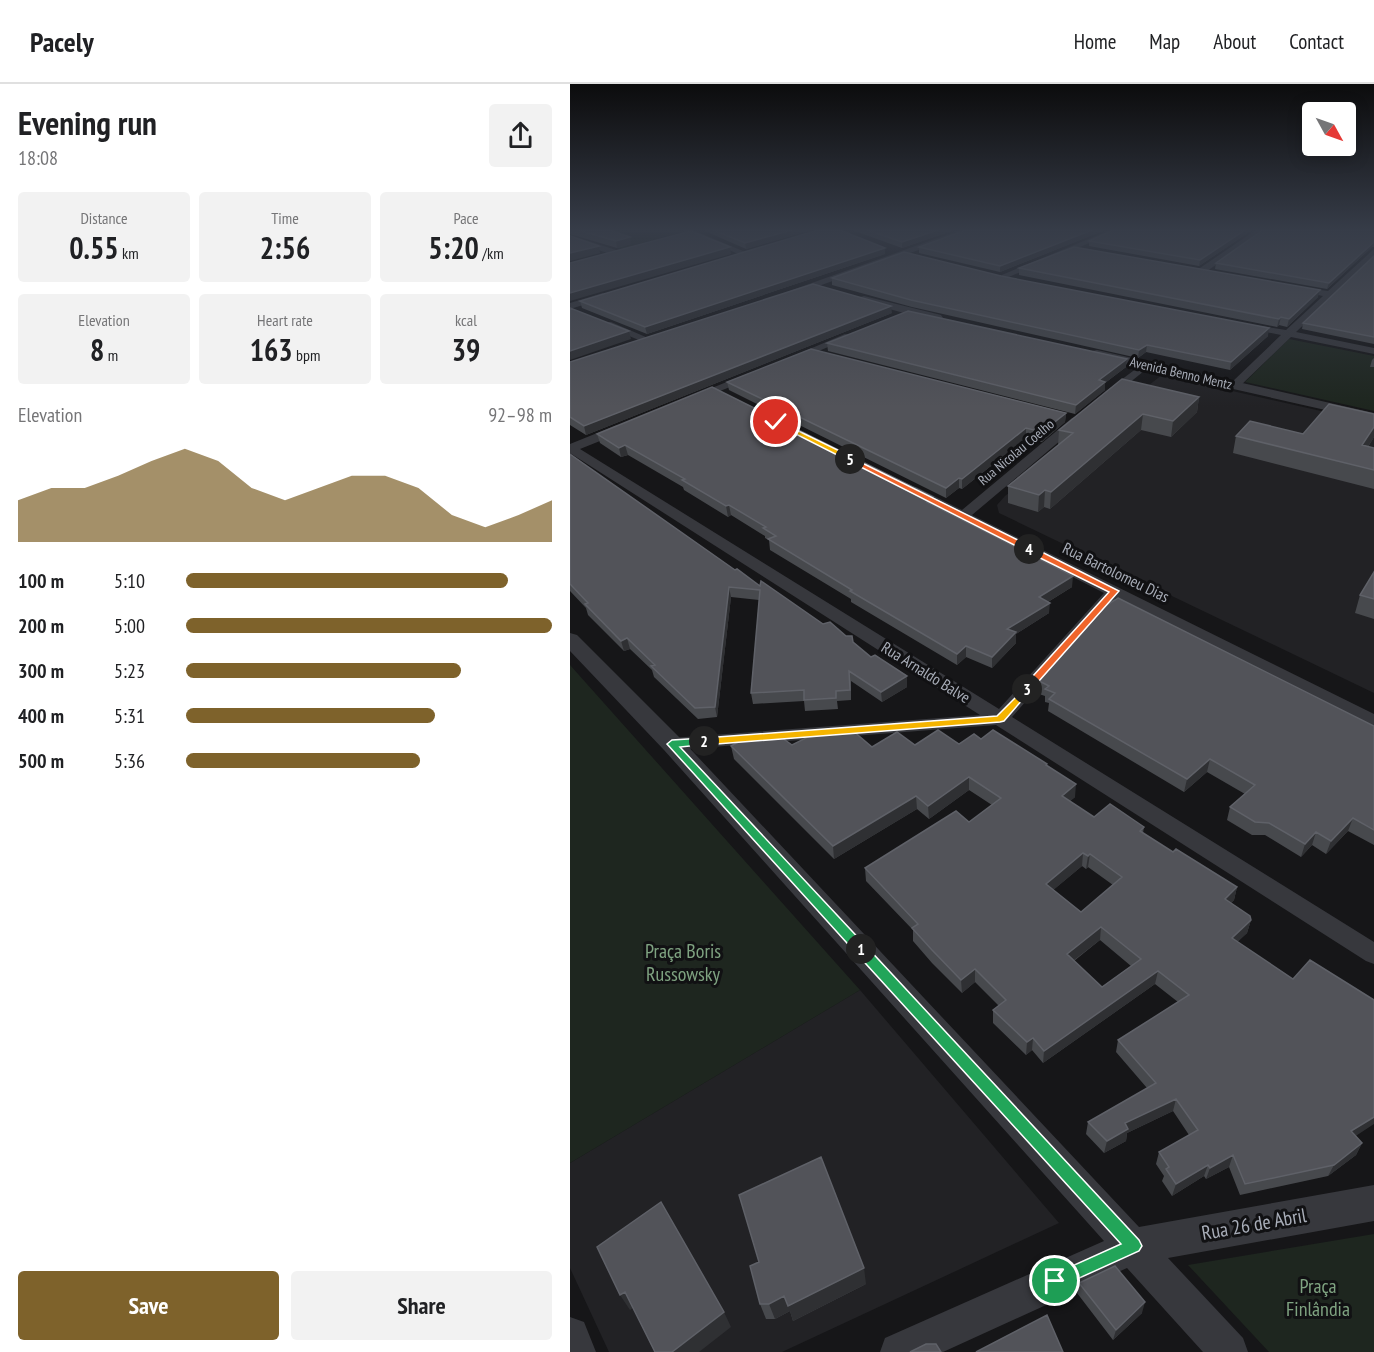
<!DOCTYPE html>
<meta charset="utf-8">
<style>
body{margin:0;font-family:"PT Sans Narrow",sans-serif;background:#f2f2f2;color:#202124;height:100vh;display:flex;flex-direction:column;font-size:22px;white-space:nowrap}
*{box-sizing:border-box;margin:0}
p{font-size:20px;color:#757577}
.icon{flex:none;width:33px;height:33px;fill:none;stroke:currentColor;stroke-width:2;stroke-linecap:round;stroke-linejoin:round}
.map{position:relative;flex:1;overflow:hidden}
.sheet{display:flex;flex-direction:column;background:#fff;width:570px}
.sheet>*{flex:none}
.needle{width:39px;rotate:130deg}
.tools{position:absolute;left:732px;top:18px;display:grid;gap:12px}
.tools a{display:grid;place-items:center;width:54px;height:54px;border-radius:6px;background:#fff;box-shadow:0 3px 15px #0003;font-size:30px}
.pin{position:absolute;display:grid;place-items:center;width:51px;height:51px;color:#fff;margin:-26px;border:3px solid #fff;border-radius:50%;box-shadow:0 2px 6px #0007}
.km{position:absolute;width:30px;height:30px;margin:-15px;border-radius:50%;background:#222;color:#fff;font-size:16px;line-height:30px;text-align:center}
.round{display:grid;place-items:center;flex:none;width:63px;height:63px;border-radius:6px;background:#f2f2f2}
.headline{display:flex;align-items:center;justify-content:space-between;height:102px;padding:0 18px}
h1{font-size:33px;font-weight:700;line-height:45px}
.figures{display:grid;grid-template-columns:repeat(3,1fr);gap:9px;height:102px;padding:6px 18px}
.figures div{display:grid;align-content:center;border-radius:6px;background:#f2f2f2;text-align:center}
.figures b{font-size:30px;font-weight:700}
.figures small{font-size:16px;font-weight:400}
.figures p{font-size:16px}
.chart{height:168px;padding:12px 18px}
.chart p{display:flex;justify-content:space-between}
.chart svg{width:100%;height:108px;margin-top:6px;fill:#7e622b;opacity:.7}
.action{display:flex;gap:12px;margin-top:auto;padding:12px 18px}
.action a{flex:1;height:69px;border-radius:6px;background:#7e622b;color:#fff;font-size:24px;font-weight:700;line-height:69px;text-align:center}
.action a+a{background:#f2f2f2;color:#202124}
ul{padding:0 18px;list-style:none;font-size:20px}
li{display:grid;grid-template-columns:96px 72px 1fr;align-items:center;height:45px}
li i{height:15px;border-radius:8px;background:#7e622b}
header{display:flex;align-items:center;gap:36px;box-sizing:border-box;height:84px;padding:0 30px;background:#fff;border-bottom:2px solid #e0e0e0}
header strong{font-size:28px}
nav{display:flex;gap:33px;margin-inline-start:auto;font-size:21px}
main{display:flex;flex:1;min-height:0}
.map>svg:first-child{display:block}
</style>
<header>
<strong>Pacely</strong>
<nav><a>Home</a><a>Map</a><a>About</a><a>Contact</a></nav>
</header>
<main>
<section class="sheet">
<div class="headline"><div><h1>Evening run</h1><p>18:08</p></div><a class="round"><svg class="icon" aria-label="share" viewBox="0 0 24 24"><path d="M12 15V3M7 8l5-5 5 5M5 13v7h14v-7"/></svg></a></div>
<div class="figures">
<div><p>Distance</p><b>0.55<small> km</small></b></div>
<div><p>Time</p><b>2:56</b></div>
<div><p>Pace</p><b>5:20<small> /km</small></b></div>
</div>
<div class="figures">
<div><p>Elevation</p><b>8<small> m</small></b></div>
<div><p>Heart rate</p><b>163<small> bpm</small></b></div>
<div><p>kcal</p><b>39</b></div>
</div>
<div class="chart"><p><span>Elevation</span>92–98 m</p>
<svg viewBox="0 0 160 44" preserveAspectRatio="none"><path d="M0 44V27L10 22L20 22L30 17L40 11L50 6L60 11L70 22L80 27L90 22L100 17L110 17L120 22L130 33L140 38L150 33L160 27V44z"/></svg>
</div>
<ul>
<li><b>100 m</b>5:10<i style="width:88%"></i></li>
<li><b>200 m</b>5:00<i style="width:100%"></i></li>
<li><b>300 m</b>5:23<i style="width:75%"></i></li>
<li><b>400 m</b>5:31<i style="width:68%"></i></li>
<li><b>500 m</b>5:36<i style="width:64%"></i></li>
</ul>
<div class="action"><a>Save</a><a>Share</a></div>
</section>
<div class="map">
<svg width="804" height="1268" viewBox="0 0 804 1268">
<rect width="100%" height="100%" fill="#161618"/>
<path fill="#222225" d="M592,291L804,339V609L429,429L427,421L435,412Z
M290,906L489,1139L212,1268H39L0,1184V1079Z"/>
<path fill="#1e261f" d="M0,146H110L114,147L51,165Z
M719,255L804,272V327L675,298Z
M0,581L290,906L0,1079Z
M804,1150V1268H699L618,1181Z"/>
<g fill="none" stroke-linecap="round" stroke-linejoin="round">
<path fill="#37383d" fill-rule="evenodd" d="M113,146H123L180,170L173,172Z
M540,146H550L434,195L427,193Z
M686,146H695L633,190H627V186Z
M0,151L49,167L50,169L43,171L0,156Z
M804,165V173L726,248L804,264V270L721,253L669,303H661V299L711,251L671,243V239L716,246L753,212L722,206V202L758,207Z
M33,209L38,212L36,214L0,225V219Z
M35,238H41L85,257L76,259L35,242Z
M275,250L284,252L225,277L221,278L216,275Z
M575,278L580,281L579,283L543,312H535V308Z
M179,289L183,290V294L127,316H119L117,314Z
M506,333L510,334V340L402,431L804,630V643L546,514L442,633L804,858V880L796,877L426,641L102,666L95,664L93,660L95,656L102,654L410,631L0,369V360L47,341H55V347L10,365L429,625L534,509L334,406L341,402L346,403L392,426L502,334Z"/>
<path fill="#37383d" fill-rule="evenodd" d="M390,146H404L221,212L217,213L211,210Z
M294,212L371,231L373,234L367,238L290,217V213Z
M527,266L804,329V337L522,273L520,270L522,267Z
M0,549L7,551L110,654L569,1143L804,1101V1137L598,1174L673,1254L678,1268H633L557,1184L373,1268H310L315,1254L534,1157L94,666L0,567Z
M0,1233L14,1238L26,1268H0Z"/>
</g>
<path fill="#47494d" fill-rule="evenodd" d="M0,146H40L61,160L47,164L0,150Z
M135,146H241L176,165L135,147Z
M282,146H384L332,164Z
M535,146L430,188L349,169V163Z
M682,146L629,182L519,162V157Z
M804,146V163H802L757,205L645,185L646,179Z
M315,170L77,250L12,224L10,217Z
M804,172V260L732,245L733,239Z
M449,184L748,213L717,243L709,241L707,243L449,191Z
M431,192L698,252L660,286L576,268L568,274L342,223L262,201V194Z
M322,229L16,351L0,341V278Z
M257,259L557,275L556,283L535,299V306L505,330L258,267Z
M804,274V283H800L802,276Z
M157,298L496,329L495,338L472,358L456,354L392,405L389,404L376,414L159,306Z
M629,313L627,328L601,353L571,346L480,425L474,423L468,428L438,419V402L488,361L489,346Z
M27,350L363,413V421L502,503L478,518L479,529L446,550V559L422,584L396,573L387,581L281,518V515L200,466L199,456L195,454V452L161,431L158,433L114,406L113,403L58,371L51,373L30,359Z
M733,350L804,353L798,363L804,364V405L663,369L666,352Z
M0,370L165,486L190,502L283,558L337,603L312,618L281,597V616L267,617L268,625L235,627L234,617L183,620L181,609L189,516L161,513L147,633L128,635L84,593L82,586L60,565L54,567L18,531L16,524L0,507Z
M804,488V535L785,529L790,511Z
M530,525L804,642V761L778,747L756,770L742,761L731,773L695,751H682L657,736L660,723L675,710L637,688L614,708L478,627L479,619L475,618V612L466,609L467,596L530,528Z
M411,655L477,682L505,713L500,717L524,733L574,743L573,749L603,768L667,803L664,816L661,819L681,836L677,849L667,858L786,1052L792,1059L786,1071L758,1092L670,1111L659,1083L636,1095L634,1092L602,1112L592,1097L594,1092L586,1080L589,1068L619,1051L603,1027L557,1049L556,1057L534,1069L516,1050L518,1038L577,1004L546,968L548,956L608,918L585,900L473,979L462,966L456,971L423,939V926L429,922L405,898L392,909L362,879L343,857V846L296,797L295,784L399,738L422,721L399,706L359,735L347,725L264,775L164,675L161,662L222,661L302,663L345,661L389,660ZM512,782L516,785L518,783L543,801L511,828L483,806ZM530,856L561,882L532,903L504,877Z
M509,1199L572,1229L543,1256L507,1209Z
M296,1200L223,1237L220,1227L205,1235H196L190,1220Z"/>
<path fill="#2f3033" d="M222,146H241L176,165L175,159Z
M368,146H384L332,164V158Z
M522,146H535L430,188V182Z
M675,146H682L629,182L630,176Z
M60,153L61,160L47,164L46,157Z
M804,158L802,163L757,205L759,199Z
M29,162L30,169L0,177V169Z
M160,163L161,170L0,217V209Z
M315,164V170L77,250L75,243Z
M750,206L748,213L717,243L719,235Z
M321,222L322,229L16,351L14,342Z
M711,233L709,241L707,243L709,235Z
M699,244L698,252L660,286L661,278Z
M59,247L61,255L0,276V267Z
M577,261L576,268L568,274L569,266Z
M557,275L556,283L535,299V306L505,330L506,321L529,296Z
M629,313L627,328L601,353L603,337Z
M496,329L495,338L472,358V348Z
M573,330L571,346L480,425L481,408Z
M804,343V353L788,378L792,361Z
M456,344V354L392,405V395Z
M55,361L58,371L51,373L49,364Z
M389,394V404L376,414V404Z
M475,406L474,423L468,428L469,411Z
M363,413V424L357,418Z
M159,421L161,431L158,433L156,422Z
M503,492L502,503L468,524L469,513Z
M159,503L161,513L147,633L145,623Z
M480,519L479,529L446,550V559L422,584V573L437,545Z
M57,554L60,565L54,567L51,557Z
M396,562V573L387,581V570Z
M337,592V603L312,618L311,608Z
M640,675L637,688L614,708L617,695Z
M399,693V706L359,735L358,722Z
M506,700L505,713L491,725L492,712Z
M346,712L347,725L264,775L263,762Z
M783,734L778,747L756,770L761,757Z
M746,748L742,761L731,773L735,760Z
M513,769L512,782L475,813L476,800Z
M520,770L518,783L516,785L518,772Z
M667,803L664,816L652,828L655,815Z
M681,836L677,849L658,867L662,854Z
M531,843L530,856L495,883L497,870Z
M405,885V898L392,909L391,896Z
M588,887L585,900L473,979L474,967Z
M463,954L462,966L456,971L457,958Z
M606,1015L603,1027L557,1049L556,1057L534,1069L537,1057L555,1039Z
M804,1033V1040L775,1059L781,1047Z
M792,1059L786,1071L758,1092L764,1081Z
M663,1071L659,1083L636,1095L640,1084Z
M638,1081L634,1092L602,1112L606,1100Z
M294,1184L296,1200L223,1237L220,1227L205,1235L199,1220L214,1212Z
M55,1208L64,1223L60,1226L50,1211Z
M575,1218L572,1229L543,1256L546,1246Z
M154,1228L161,1243L129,1268H102Z"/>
<path fill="#525359" stroke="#5f6168" stroke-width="1.5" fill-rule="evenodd" d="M8,146H40L60,153L46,157Z
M143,146H222L175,159Z
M248,146H270L315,164L75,243L10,217Z
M297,146H368L332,158Z
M396,146H522L430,182L349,163Z
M543,146H675L630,176L519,157Z
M693,146H804V158L759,199L646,179Z
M121,147L160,163L0,209V179Z
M0,152L29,162L0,169Z
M504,163L750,206L719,235L711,233L709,235L449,184Z
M334,168L431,192L699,244L661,278L577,261L569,266L341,216L262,194Z
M804,172V253L733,239Z
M243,200L321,222L14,342L0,333V278Z
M0,224L59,247L0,267Z
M338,227L557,275L529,296L535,298L506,321L257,259Z
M241,265L496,329L472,348L456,344L392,395L389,394L376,404L157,298Z
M552,295L629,313L603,337L573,330L481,408L475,406L469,411L438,402L503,349L489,346Z
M142,303L363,413L357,418L503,492L469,513L480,519L437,545L446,548L422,573L396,562L387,570L280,507L282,506L198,455L206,452L193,444L196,443L159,421L156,422L112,396L115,395L55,361L49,364L27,350Z
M759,320L804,330V343L792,361L804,364V386L666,352L680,337L733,350Z
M0,370L165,486L167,485L190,502L191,497L253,540L260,538L276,552H282L283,558L301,573L305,571L337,592L311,608L279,587L280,606L266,607V614L234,616V606L181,609L190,506L159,503L145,623L125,624L81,582L85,581L57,554L51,557L15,520L18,519L0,500Z
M804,488V515L790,511Z
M548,514L804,642V746L783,734L761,757L746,748L735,760L699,739L685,738L660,723L685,701L640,675L617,695L479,615L485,609L475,605L479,602L467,596L532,526L530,525Z
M282,646L302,663L327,648L345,661L368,646L389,660L404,650L411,655L423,646L477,680L476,681L506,700L492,712L524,733L540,720L574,743L570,747L603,768L606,765L667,803L655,815L680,832L681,836L662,854L723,895L740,876L804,916V1033L781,1047L792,1059L764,1081L675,1100L663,1071L640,1084L638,1081L606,1100L596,1085L599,1083L589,1068L628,1046L606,1015L555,1039L558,1045L537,1057L518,1038L586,999L548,956L619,911L588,887L474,967L463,954L457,958L423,926L436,916L405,885L391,896L362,866L342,844L348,840L295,784L386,727L399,738L431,714L399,693L358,722L346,712L263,762L161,662L178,653L208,651L222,661L248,648ZM513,769L518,772L520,770L552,793L511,828L476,800ZM531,843L571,875L532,903L497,870Z
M251,1073L294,1184L218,1222L214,1212L199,1220H190L180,1182L189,1178L169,1111Z
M91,1118L154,1228L102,1268H85L55,1208L50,1211L27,1163Z
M545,1182L575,1218L546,1246L509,1199Z
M477,1231L493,1268H406Z
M356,1260H366L371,1268H340Z"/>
<linearGradient id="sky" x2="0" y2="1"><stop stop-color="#0c0c0d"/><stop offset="0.45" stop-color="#363c48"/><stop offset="1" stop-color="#363c48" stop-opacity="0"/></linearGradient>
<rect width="804" height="323" fill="url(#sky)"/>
<path fill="#22a559" stroke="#fff" stroke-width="1.5" d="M291,860L295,861L569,1156L572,1162L569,1167L485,1205L480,1203L477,1197L480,1192L551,1160L286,869L284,865L286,861Z"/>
<path fill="#22a559" stroke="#fff" stroke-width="1.5" d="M134,654L138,655V660L110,663L295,861L297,865L295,869H286L97,660L102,656Z"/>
<path fill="#f5b400" stroke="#fff" stroke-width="1.5" d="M457,602L461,605L460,607L434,637L430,638L134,661L129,657L134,654L427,632Z"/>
<path fill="#f0652b" stroke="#fff" stroke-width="1.5" d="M456,463H462L549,507L460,607L457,608L452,605L453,603L539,508L456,467Z"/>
<path fill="#f0652b" stroke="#fff" stroke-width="1.5" d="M280,373L462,463L463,465L456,467L277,376Z"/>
<path fill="#f5b400" stroke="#fff" stroke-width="1.5" d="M206,336L282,373L283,375L277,376L204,339Z"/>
<g text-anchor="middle" stroke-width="6" stroke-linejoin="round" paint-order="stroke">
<g font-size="14" fill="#a8adb8" stroke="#111113">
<text transform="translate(611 289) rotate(13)" y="5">Avenida Benno Mentz</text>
<text transform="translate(446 368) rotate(-40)" y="5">Rua Nicolau Coelho</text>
</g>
<g font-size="16" fill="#a8adb8" stroke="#111113">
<text transform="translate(546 488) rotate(26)" y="6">Rua Bartolomeu Dias</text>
<text transform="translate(356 588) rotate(32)" y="6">Rua Arnaldo Balve</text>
</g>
<g font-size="20" fill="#7fa381" stroke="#111113">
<text x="113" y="874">Praça Boris<tspan x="113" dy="23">Russowsky</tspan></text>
<text x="748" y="1209">Praça<tspan x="748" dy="23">Finlândia</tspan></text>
</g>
<g font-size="20" fill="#a8adb8" stroke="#111113">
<text transform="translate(684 1140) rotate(-10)" y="7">Rua 26 de Abril</text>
</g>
</g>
</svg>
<div class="tools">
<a><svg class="needle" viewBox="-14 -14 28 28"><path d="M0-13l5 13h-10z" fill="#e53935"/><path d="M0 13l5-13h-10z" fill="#757577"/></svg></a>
</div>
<div class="pin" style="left:485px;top:1197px;background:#1e9e55"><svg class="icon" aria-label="arrive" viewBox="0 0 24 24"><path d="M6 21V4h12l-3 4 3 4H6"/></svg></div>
<div class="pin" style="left:206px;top:338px;background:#d93025"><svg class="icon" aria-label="check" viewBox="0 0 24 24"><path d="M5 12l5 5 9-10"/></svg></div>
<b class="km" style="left:291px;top:865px">1</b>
<b class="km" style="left:134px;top:657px">2</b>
<b class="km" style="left:457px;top:605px">3</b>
<b class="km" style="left:459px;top:465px">4</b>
<b class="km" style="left:280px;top:375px">5</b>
</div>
</main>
